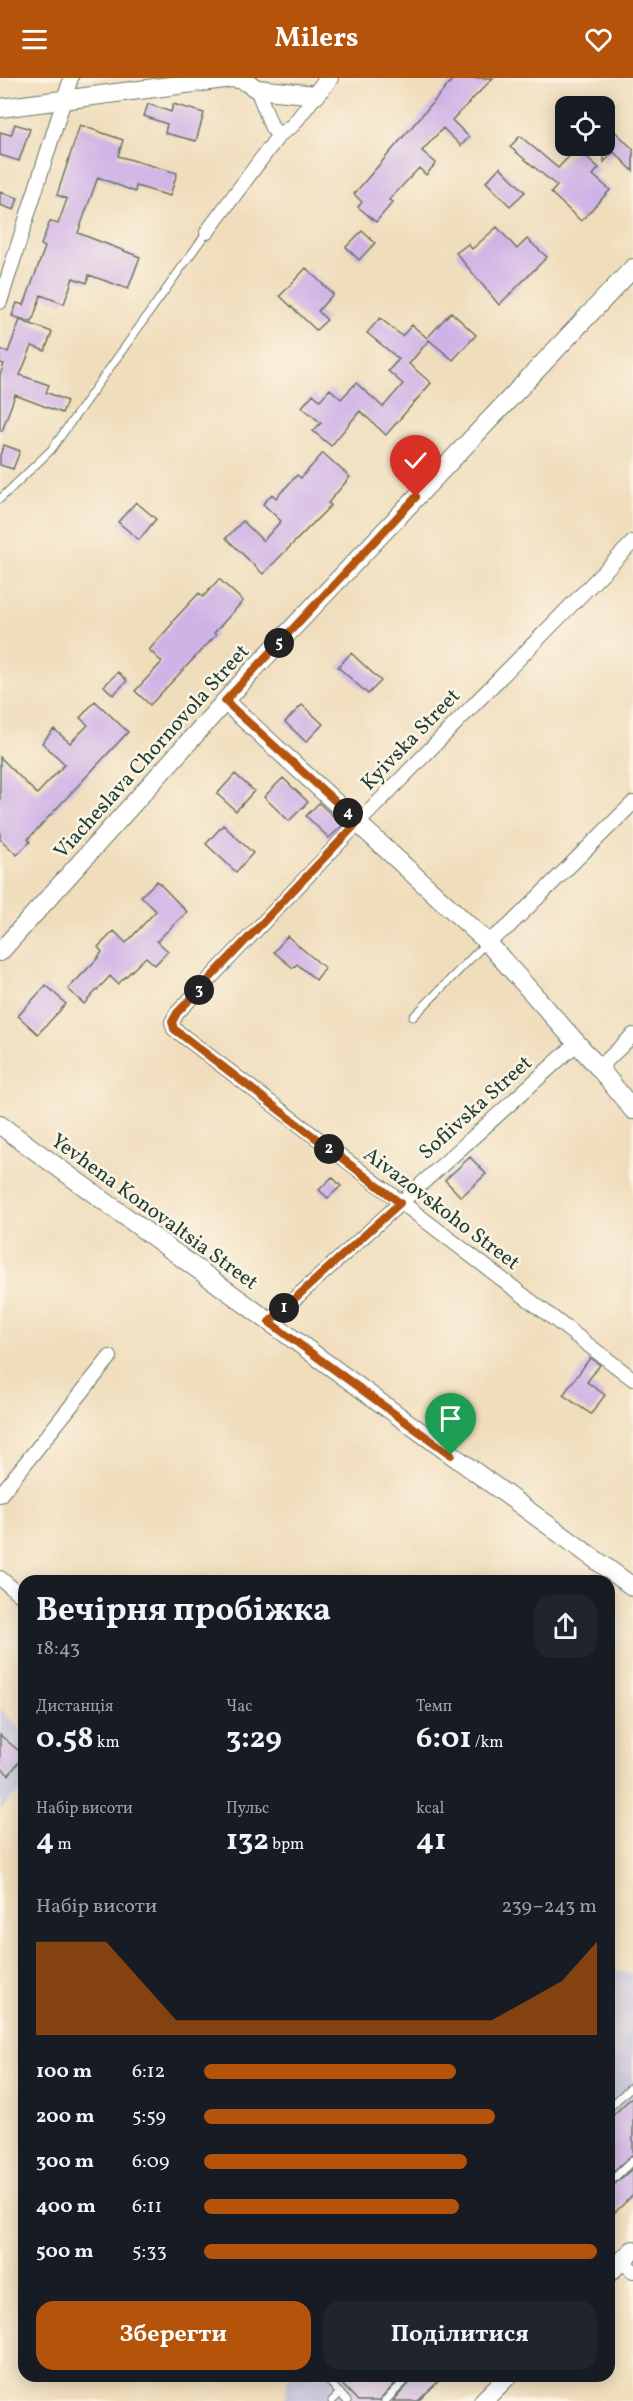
<!DOCTYPE html>
<html lang="uk">
<meta charset="utf-8">
<style>
body{margin:0;font-family:Vollkorn,serif;background:#20242c;color:#f1f3f6;height:100vh;display:flex;flex-direction:column;font-size:22px;white-space:nowrap}
*{box-sizing:border-box;margin:0}
p{font-size:20px;color:#9ea1a6}
.icon{flex:none;width:33px;height:33px;fill:none;stroke:currentColor;stroke-width:2;stroke-linecap:round;stroke-linejoin:round}
.map{position:relative;flex:1;overflow:hidden}
.panel{position:absolute;left:18px;top:1497px;width:597px;height:807px;display:flex;flex-direction:column;background:#171b24;border-radius:18px;box-shadow:0 3px 15px #0003}
.panel>*{flex:none}
.controls{position:absolute;left:555px;top:18px;display:grid;gap:12px}
.controls a{display:grid;place-items:center;width:60px;height:60px;border-radius:12px;background:#171b24;box-shadow:0 3px 15px #0003;font-size:30px}
.pin{position:absolute;display:grid;place-items:center;width:51px;height:51px;color:#fff;margin:-62px -26px;border-radius:50% 50% 50% 0;rotate:-45deg;box-shadow:0 0 6px #0007}
.pin .icon{rotate:45deg}
.km{position:absolute;width:30px;height:30px;margin:-15px;border-radius:50%;background:#222;color:#fff;font-size:16px;line-height:30px;text-align:center}
.round{display:grid;place-items:center;flex:none;width:63px;height:63px;border-radius:18px;background:#20242c}
.head{display:flex;align-items:center;justify-content:space-between;height:102px;padding:0 18px}
h1{font-size:33px;font-weight:700;line-height:45px}
.stats{display:grid;grid-template-columns:repeat(3,1fr);gap:9px;height:102px;padding:6px 18px}
.stats div{display:grid;align-content:center}
.stats b{font-size:30px;font-weight:700}
.stats small{font-size:16px;font-weight:400}
.stats p{font-size:16px}
.chart{height:168px;padding:12px 18px}
.chart p{display:flex;justify-content:space-between}
.chart svg{width:100%;height:108px;margin-top:6px;fill:#b45309;opacity:.7}
.action{display:flex;gap:12px;margin-top:auto;padding:12px 18px}
.action a{flex:1;height:69px;border-radius:18px;background:#b45309;color:#fff;font-size:24px;font-weight:700;line-height:69px;text-align:center}
.action a+a{background:#20242c;color:#f1f3f6}
ul{padding:0 18px;list-style:none;font-size:20px}
li{display:grid;grid-template-columns:96px 72px 1fr;align-items:center;height:45px}
li i{height:15px;border-radius:8px;background:#b45309}
header{display:flex;justify-content:space-between;align-items:center;height:78px;padding:0 18px;background:#b45309;color:#fff;font-size:27px;font-weight:700}
.map>svg:first-child{display:block}
</style>
<header><svg class="icon" aria-label="menu" viewBox="0 0 24 24"><path d="M4 6h16M4 12h16M4 18h16"/></svg>Milers<svg class="icon" aria-label="heart" viewBox="0 0 24 24"><path d="M12 20l-8-8c-3-5 5-10 8-4 3-6 11-1 8 4z"/></svg></header>
<div class="map">
<svg width="633" height="2323" viewBox="0 0 633 2323">
<rect width="100%" height="100%" fill="#fcf5e5"/>
<filter id="ink" filterUnits="userSpaceOnUse"><feTurbulence type="fractalNoise" baseFrequency=".0167" numOctaves="2"/><feDisplacementMap in="SourceGraphic" scale="12" xChannelSelector="R" yChannelSelector="G"/><feConvolveMatrix kernelMatrix="1 2 1 2 8 2 1 2 1" color-interpolation-filters="sRGB"/></filter>
<filter id="wash" filterUnits="userSpaceOnUse"><feTurbulence type="fractalNoise" baseFrequency=".008" numOctaves="4" result="noise"/><feDisplacementMap in="SourceGraphic" scale="24" xChannelSelector="R" yChannelSelector="G"/><feGaussianBlur stdDeviation="1.35" result="paint"/><feColorMatrix in="noise" values="0 0 0 0 0 0 0 0 0 0 0 0 0 0 0 0 0 1.4 0 .05"/><feComposite in="paint" operator="in"/></filter>
<g filter="url(#wash)">
<rect width="100%" height="100%" fill="#f0ddbc"/>
<path fill="#c2c2dc" d="M0,1630L24,1656V1708L0,1732Z
M609,1890L633,1897V2117L609,2140Z
M288,2298H444L418,2323H285Z"/>
<g id="blocks">
<path fill="#d0b3e6" d="M454,0H493L452,42L469,59L461,68L443,50L422,73L436,85L426,97L419,90L389,122L393,124L376,144L358,129L362,124L354,116Z
M148,26L171,34L173,26L204,35L196,63L165,55L167,46L144,38Z
M604,43L633,71V93L614,74L604,84Z
M15,46L30,51L19,83L0,77V54L11,57Z
M80,47L123,62L118,78L177,95L170,118L136,108L135,114L98,99L78,155L140,179L128,211L89,197L87,205L73,200L64,226L41,217L32,244L12,238L17,225L24,227L45,169L41,167L50,143L58,146L67,121L57,117Z
M520,58L558,90L577,70L599,90L593,97L610,112L581,143L551,115L557,108L510,69Z
M500,89L525,114L510,128L486,104Z
M0,114L18,120L14,132L0,127Z
M497,149L517,171L527,161L547,179L499,227L456,175L468,166L472,171Z
M362,153L375,165L359,182L346,169Z
M306,190L333,216L318,233L327,242L316,252L280,218Z
M451,234L476,257L453,282L429,262L409,286L431,305L386,357L360,333L331,368L313,353L321,345L302,329L313,316L320,322L330,311L341,321L356,305L383,329L403,306L388,293L399,281L367,255L380,240L402,258L412,247L427,260Z
M20,242L52,254L45,273L32,268L20,297L49,307L46,314L67,323L62,335L15,317L2,353H0V297L4,286L0,285V271L8,274Z
M4,367L20,373L13,391L0,387V377Z
M323,375L350,399L328,425L331,427L263,496L226,460L243,443L263,463L281,443L263,426L272,416L276,420L297,397L301,400Z
M136,424L156,441L139,462L118,444Z
M219,501L243,523L214,555L216,557L150,627L135,613L162,584L149,572L173,545L172,544L199,515L203,519Z
M351,575L381,603L368,616L338,589Z
M118,594L127,603L113,617L104,608Z
M95,623L128,654L28,761L30,764L17,777L0,761V679L37,716L65,686L42,665L54,651L70,665L88,647L80,640Z
M302,627L323,646L306,664L285,644Z
M235,696L254,713L236,733L217,716Z
M283,700L308,724L289,743L264,719Z
M319,725L343,747L329,760L306,738Z
M223,747L253,775L236,794L206,766Z
M157,803L187,834L157,863L168,873L155,887L146,879L118,906L110,898L84,926L68,911L96,882L102,874L98,869L114,853L126,865L156,833L141,818Z
M287,858L325,890L316,902L297,886L293,890L274,874Z
M46,907L66,926L38,956L18,938Z
M470,1079L486,1096L461,1119L445,1102Z
M332,1099L341,1108L328,1120L319,1112Z
M590,1280L600,1287L587,1304L605,1317L591,1336L563,1317Z
M0,1657L24,1677L9,1697L0,1689Z
M633,2018V2076L609,2097V2041Z
M633,2090V2117L609,2140V2111Z
M334,2298H402L379,2323H358Z
M416,2298H444L418,2323H393Z"/>
</g>
</g>
<g filter="url(#ink)">
<use href="#blocks" fill-opacity="0" stroke="#687564" stroke-width="1.5"/>
<g fill="none" stroke-linecap="round" stroke-linejoin="round">
<g stroke="#687564" stroke-width="9">
<path id="service" d="M0,421L51,372L207,154
M413,939L487,864
M609,2030L633,2007
M609,2105L633,2082
M324,2298L347,2323
M332,2323L340,2315
M385,2323L410,2298"/>
</g>
<g stroke="#687564" stroke-width="16">
<path id="minor" d="M257,11L272,50L279,57
M207,154L279,57L293,47L316,17
M0,224L71,0
M633,464L359,744L177,935L172,944L174,951L633,1301
M487,864L508,849L633,725
M599,990L633,957
M269,1244L576,966
M0,1417L110,1279
M0,1500L24,1520
M622,2183L633,2193"/>
</g>
<g stroke="#687564" stroke-width="20">
<path id="tertiary" d="M0,30L232,0L243,2L257,11L316,17L329,0
M225,623L487,864L599,990L633,1032
M0,874L254,591L633,190
M0,1047L633,1509
M609,2195L633,2172
M483,2323L508,2298"/>
</g>
<use href="#service" stroke="#fff" stroke-width="7"/>
<use href="#minor" stroke="#fff" stroke-width="14"/>
<use href="#tertiary" stroke="#fff" stroke-width="18"/>
</g>
</g>
<g fill="none" stroke-linecap="round" stroke-linejoin="round" filter="url(#ink)">
<g stroke="#fff" stroke-width="12">
<path id="route" d="M416,419L225,623L358,744L177,935L172,944L174,951L400,1125L269,1244L451,1377"/>
</g>
<use href="#route" stroke="#b45309" stroke-width="8"/>
</g>
<g text-anchor="middle" stroke-width="5" stroke-linejoin="round" paint-order="stroke">
<g font-size="21" fill="#1f3d34" stroke="#fcf5e5">
<text transform="translate(410 661) rotate(-46)" y="7">Kyivska Street</text>
<text transform="translate(151 673) rotate(-48)" y="7">Viacheslava Chornovola Street</text>
<text transform="translate(475 1029) rotate(-42)" y="7">Sofiivska Street</text>
<text transform="translate(442 1130) rotate(37)" y="7">Aivazovskoho Street</text>
<text transform="translate(155 1133) rotate(36)" y="7">Yevhena Konovaltsia Street</text>
</g>
</g>
</svg>
<div class="controls">
<a><svg class="icon" aria-label="locate" viewBox="0 0 24 24"><circle cx="12" cy="12" r="6"/><path d="M12 2v4M12 18v4M2 12h4M18 12h4"/></svg></a>
</div>
<div class="pin" style="left:451px;top:1377px;background:#1e9e55"><svg class="icon" aria-label="arrive" viewBox="0 0 24 24"><path d="M6 21V4h12l-3 4 3 4H6"/></svg></div>
<div class="pin" style="left:416px;top:419px;background:#d93025"><svg class="icon" aria-label="check" viewBox="0 0 24 24"><path d="M5 12l5 5 9-10"/></svg></div>
<b class="km" style="left:284px;top:1230px">1</b>
<b class="km" style="left:329px;top:1071px">2</b>
<b class="km" style="left:199px;top:912px">3</b>
<b class="km" style="left:348px;top:735px">4</b>
<b class="km" style="left:279px;top:565px">5</b>
<section class="panel">
<div class="head"><div><h1>Вечірня пробіжка</h1><p>18:43</p></div><a class="round"><svg class="icon" aria-label="share" viewBox="0 0 24 24"><path d="M12 15V3M7 8l5-5 5 5M5 13v7h14v-7"/></svg></a></div>
<div class="stats">
<div><p>Дистанція</p><b>0.58<small> km</small></b></div>
<div><p>Час</p><b>3:29</b></div>
<div><p>Темп</p><b>6:01<small> /km</small></b></div>
</div>
<div class="stats">
<div><p>Набір висоти</p><b>4<small> m</small></b></div>
<div><p>Пульс</p><b>132<small> bpm</small></b></div>
<div><p>kcal</p><b>41</b></div>
</div>
<div class="chart"><p><span>Набір висоти</span>239–243 m</p>
<svg viewBox="0 0 160 44" preserveAspectRatio="none"><path d="M0 44V6L10 6L20 6L30 22L40 38L50 38L60 38L70 38L80 38L90 38L100 38L110 38L120 38L130 38L140 30L150 22L160 6V44z"/></svg>
</div>
<ul>
<li><b>100 m</b>6:12<i style="width:64%"></i></li>
<li><b>200 m</b>5:59<i style="width:74%"></i></li>
<li><b>300 m</b>6:09<i style="width:67%"></i></li>
<li><b>400 m</b>6:11<i style="width:65%"></i></li>
<li><b>500 m</b>5:33<i style="width:100%"></i></li>
</ul>
<div class="action"><a>Зберегти</a><a>Поділитися</a></div>
</section>
</div>
